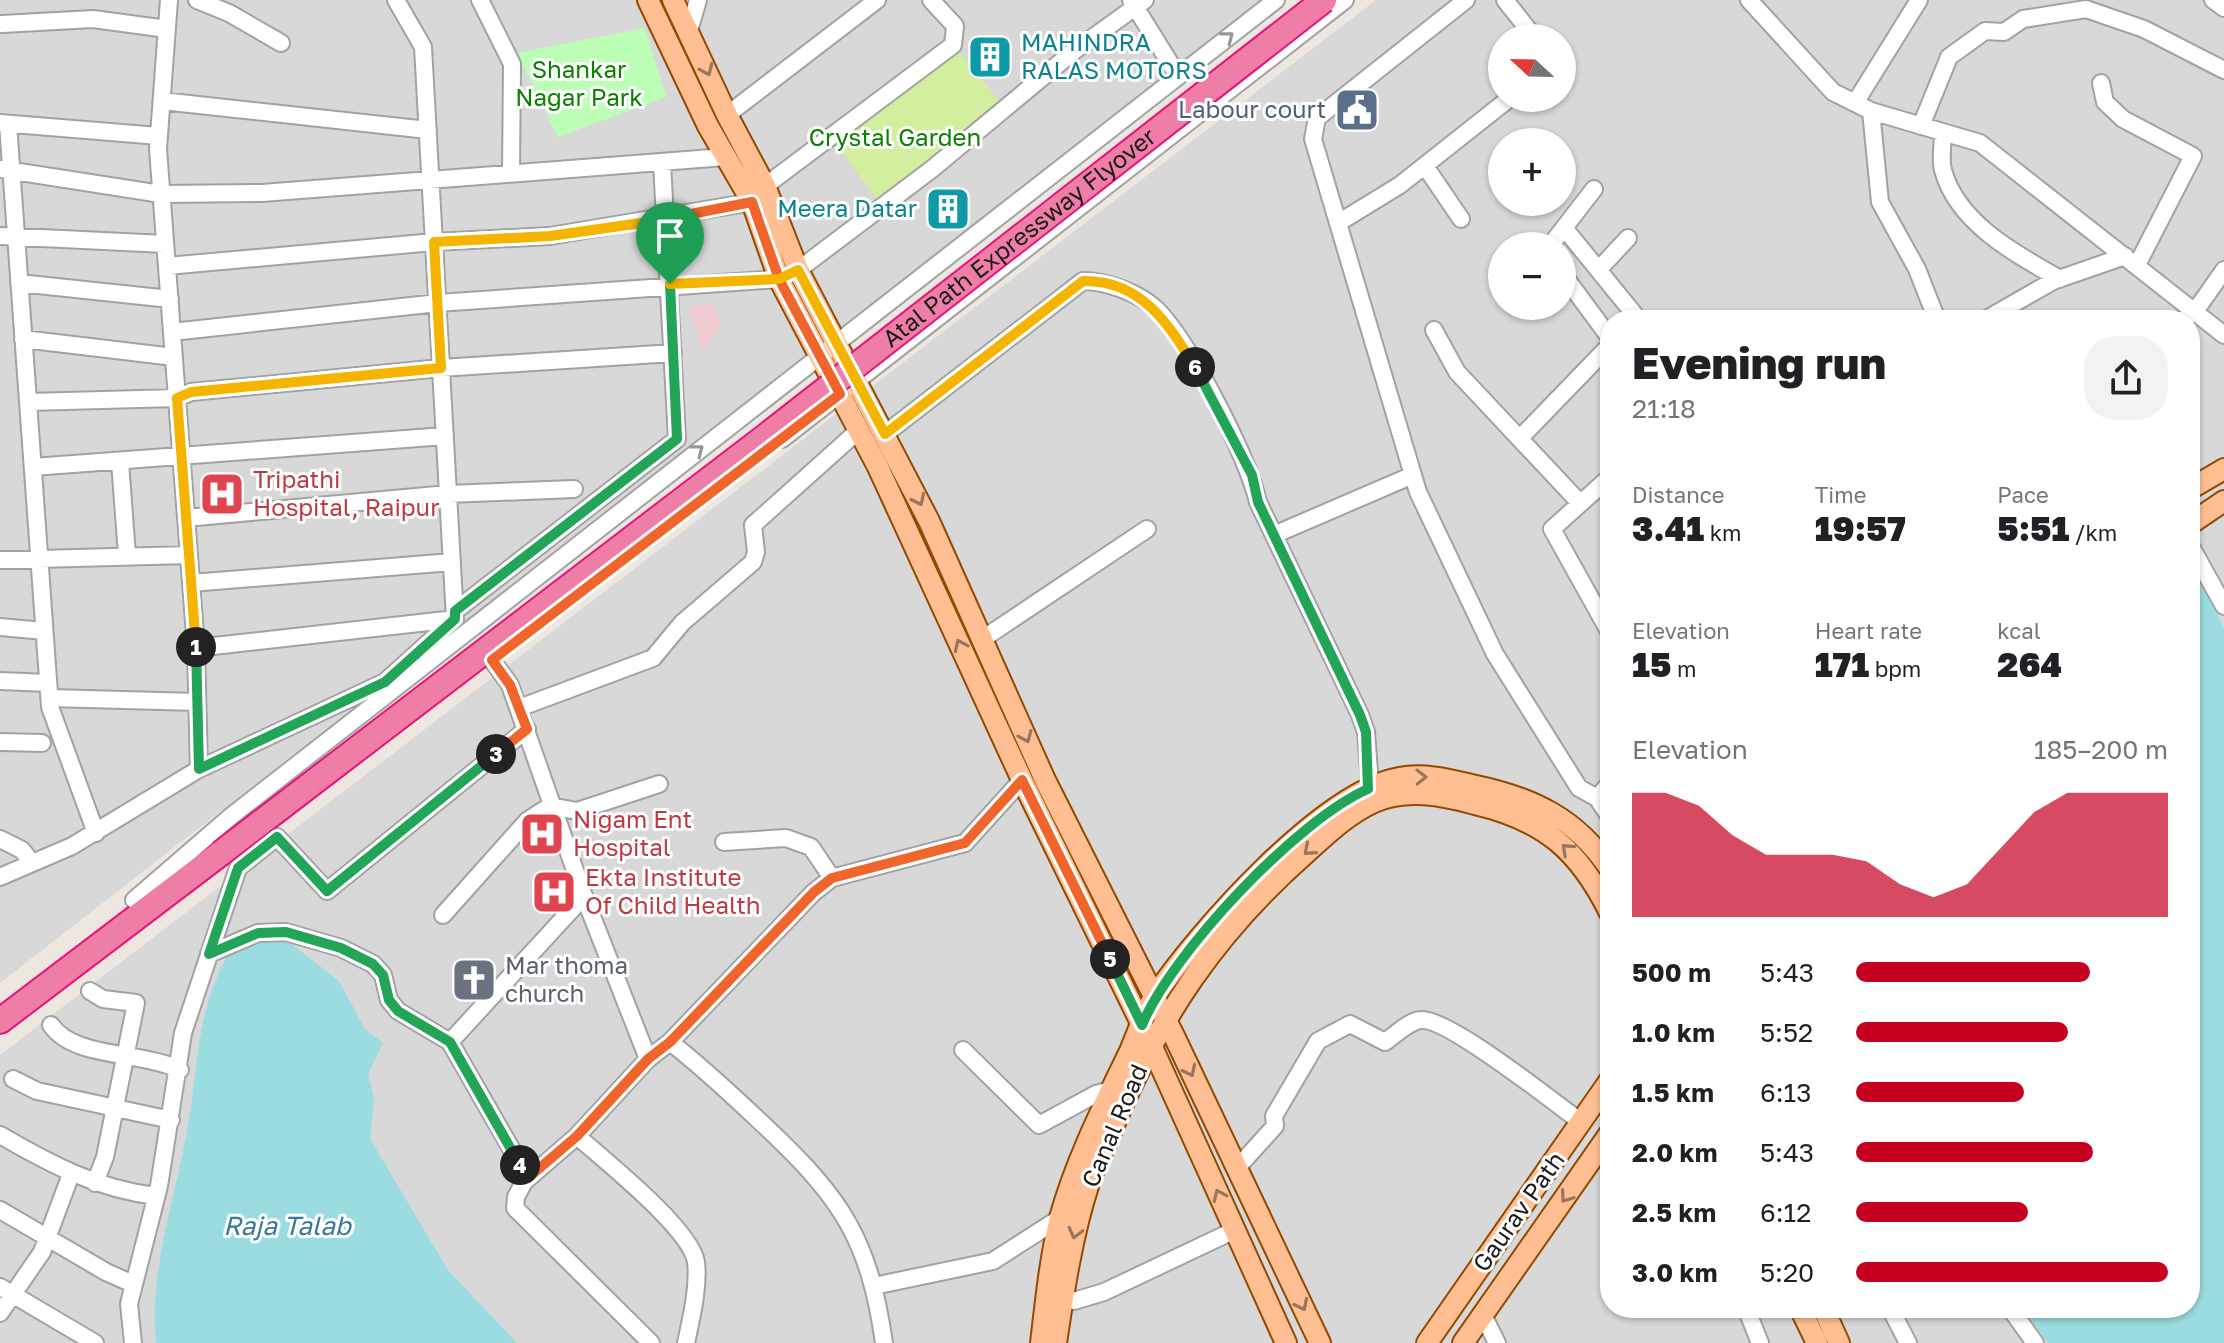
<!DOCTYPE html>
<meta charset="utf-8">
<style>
body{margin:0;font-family:"Golos Text",sans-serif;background:#f2f2f2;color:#202124;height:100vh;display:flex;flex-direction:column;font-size:30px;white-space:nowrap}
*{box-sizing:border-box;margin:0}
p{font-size:26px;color:#757577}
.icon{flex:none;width:44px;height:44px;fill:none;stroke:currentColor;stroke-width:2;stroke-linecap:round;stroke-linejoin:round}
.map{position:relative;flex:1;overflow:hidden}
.side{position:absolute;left:1600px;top:310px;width:600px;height:1008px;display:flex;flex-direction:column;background:#fff;border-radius:32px;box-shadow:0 2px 6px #0004}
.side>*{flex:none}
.needle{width:52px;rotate:292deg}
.fabs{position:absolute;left:1488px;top:24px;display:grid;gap:16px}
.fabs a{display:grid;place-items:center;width:88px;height:88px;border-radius:50%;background:#fff;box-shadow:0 2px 6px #0004;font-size:40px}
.pin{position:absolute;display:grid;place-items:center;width:68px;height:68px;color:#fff;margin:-82px -34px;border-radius:50% 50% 50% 0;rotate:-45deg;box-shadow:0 0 8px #0007}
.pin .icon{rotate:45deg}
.km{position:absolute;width:40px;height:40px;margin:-20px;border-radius:50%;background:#222;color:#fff;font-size:22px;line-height:40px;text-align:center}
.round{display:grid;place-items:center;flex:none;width:84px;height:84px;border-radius:32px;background:#f2f2f2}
.overview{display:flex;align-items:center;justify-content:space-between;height:136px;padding:0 32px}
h1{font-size:44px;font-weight:800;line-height:60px}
.metrics{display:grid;grid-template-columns:repeat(3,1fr);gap:12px;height:136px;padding:8px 32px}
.metrics div{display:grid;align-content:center}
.metrics b{font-size:34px;font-weight:800}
.metrics small{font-size:22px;font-weight:400}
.metrics p{font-size:22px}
.chart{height:224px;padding:16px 32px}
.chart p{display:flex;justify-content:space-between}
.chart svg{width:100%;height:144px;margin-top:8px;fill:#c60021;opacity:.7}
ul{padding:0 32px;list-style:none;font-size:26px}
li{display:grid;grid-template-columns:128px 96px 1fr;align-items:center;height:60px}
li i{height:20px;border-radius:10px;background:#c60021}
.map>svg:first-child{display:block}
</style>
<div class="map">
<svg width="2224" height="1343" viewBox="0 0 2224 1343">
<rect width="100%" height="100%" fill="#eee7df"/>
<path fill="#d9d8d8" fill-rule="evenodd" d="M0,0H1261L0,983Z
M1376,0H2224V1343H0V1055ZM1502,38H1562V98H1502ZM1502,142H1562V202H1502ZM1502,246H1562V306H1502ZM1610,320H2190V1308H1610Z"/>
<path fill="#f1ccd1" d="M711,304L723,321L702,352L690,306Z"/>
<path fill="#d3ee9f" d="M953,45L1001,103L879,202L834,141Z"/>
<path fill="#bcfeb6" d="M645,28L666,97L558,137L517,53Z"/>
<path fill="#9bdce0" d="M2190,559L2224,628V1343H2048L2023,1308H2190Z
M263,939L289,942L339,981L365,1029L383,1043L368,1074L374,1099L370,1139L448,1270L517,1343H156C148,1266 179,1189 190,1113C198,1060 198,1014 223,964C231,947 246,945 263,939Z"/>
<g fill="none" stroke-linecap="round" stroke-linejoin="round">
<g stroke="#a2a2a2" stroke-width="20">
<path id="minor" d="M197,0L229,13L281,43
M396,0L423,47L455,619
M480,0L512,64L511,173
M1131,0L1178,76
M1466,0L1317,118L1313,139L1418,492L1495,654L1579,788L1597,798
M1505,0L1535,38
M1749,0L1833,92L1871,111L1980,143L2224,335
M2213,0L2224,8
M2,24L93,19L167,29
M689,31L698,0
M2101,83L2105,102L2123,119L2193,156L2137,265
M162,101L428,130
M1855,103L1919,0
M1871,111L1880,202L1917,269L1937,320
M727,115L877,0
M0,123L159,136
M8,124L50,707L96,833
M1921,126L1949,57L1985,31L2004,32L2023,19L2086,9L2144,29L2224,70
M1943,132C1943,144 1940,159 1943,170C1957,223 2017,255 2060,279
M1425,166L1461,219
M0,169L161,194L262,193L725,157
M765,186L953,45L955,26L931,0
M1338,223L1400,185L1510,98
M1565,229L1639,320
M0,236L165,244
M1550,246L1594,189
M167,266L434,242L550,236L752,202
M1600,268L1628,238
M1562,273L1610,338
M19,283L170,299
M1985,320L2053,281L2125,256
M2182,320L2196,310L2224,270
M1434,330L1457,372L1579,502
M172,332L438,303L779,279L798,270L932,169L1074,51L1145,0
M23,339L174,357
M28,402L177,398L191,392L441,368L673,353
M885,434L1083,281C1106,281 1140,293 1157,310C1189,342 1248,457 1258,502L1360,715L1366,732L1371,797
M1521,437L1610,345
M782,439L1345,0
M120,462L127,555
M33,467L445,436
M1610,477L1552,529L1610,633
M186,518L448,494L574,489
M1276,534L1413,475
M2190,545L2224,606
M0,560L189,555
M191,583L452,562
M455,611L677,439L662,163
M0,627L44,631
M984,638L1147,529
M196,648L455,619
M492,660L510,685L584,896L648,1059
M0,681L48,683
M50,698L197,702
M519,708L653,658L682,623L753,562L756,552L753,525L859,430
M0,742L42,743
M199,769L385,682L455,619
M1610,783L1597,798L1610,817
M0,839L22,850L32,863
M724,842L786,838L811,847L832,878
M0,877L72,846L199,769L196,648L158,149L169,0
M134,900L230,817L1276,0
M443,915L527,821L550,806L577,811L659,784
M209,954L258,933L286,932L341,948L373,964L383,975L389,1000L398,1011L450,1042L528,1178
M90,991L103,999L136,1003L105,1157L95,1183
M51,1025C74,1059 142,1051 180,1070
M450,1042L584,896
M670,1042C705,1069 735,1098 767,1128C842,1199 869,1239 884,1343
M963,1050L1039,1125L1096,1094L1111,1090
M13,1079L37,1091L171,1120
M0,1135C50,1164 97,1189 156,1196
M577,1136C604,1160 691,1229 696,1262C699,1287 691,1319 686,1343
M1237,1168L1275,1126L1274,1116L1318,1041L1350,1024L1385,1042C1395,1035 1409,1021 1421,1020C1447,1017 1555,1103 1581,1122
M0,1210L106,1272L133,1284
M874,1286L993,1261L1060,1218
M0,1287L95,1343
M1074,1301L1104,1292L1235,1230
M1746,1308L1760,1343
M1890,1308L1908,1343
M2010,1308L2035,1343
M0,1313L42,1252L71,1174
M1483,1315L1497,1343
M133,1343L129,1304L159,1186L183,1033L238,868L277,837L327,891L527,729
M651,1343L515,1208L516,1197L524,1182L577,1136L648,1059L670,1042L814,892L832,878L965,843L1022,780"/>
</g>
<g stroke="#924a00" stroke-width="24">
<path id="major" d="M648,0L708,126L752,202L779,279L878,467L1022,780L1142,1025L1286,1343
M673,0L727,115L765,186L798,270L929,521L1045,780L1175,1038L1320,1343
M2190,489L2224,469
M2190,524L2224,501
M1800,1308L1817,1343
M1823,1308L1839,1343
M1041,1343C1046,1301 1050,1259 1060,1218C1076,1160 1104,1105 1130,1051C1138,1033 1144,1012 1155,996C1198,932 1322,792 1399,778C1425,773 1451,780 1476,786C1533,798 1577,819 1610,869
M1056,1343C1064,1289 1072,1235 1089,1183C1095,1164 1106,1146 1113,1127C1160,1016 1215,933 1306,853C1327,834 1349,813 1374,802C1407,788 1442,795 1475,804C1544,820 1579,850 1610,913
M1427,1343L1610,1080
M1463,1343L1610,1133"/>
</g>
<g stroke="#e5137e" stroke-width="28">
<path id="highway" d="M0,1021L221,853"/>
</g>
<use href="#minor" stroke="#fff" stroke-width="16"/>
<use href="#major" stroke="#ffbf93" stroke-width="20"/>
<use href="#highway" stroke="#ee7ea6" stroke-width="24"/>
<g stroke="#e5137e" stroke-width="28" stroke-linecap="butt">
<g id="highway-bridge">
<path id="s1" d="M221,853L766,436L1324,0"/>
</g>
</g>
<use href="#highway-bridge" stroke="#ee7ea6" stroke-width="24"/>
</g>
<defs><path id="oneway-chevron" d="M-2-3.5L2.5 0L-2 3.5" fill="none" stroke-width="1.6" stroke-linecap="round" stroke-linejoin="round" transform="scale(2)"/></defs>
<g stroke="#989898">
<use href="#oneway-chevron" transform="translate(1228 37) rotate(-38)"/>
<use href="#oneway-chevron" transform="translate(698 450) rotate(-38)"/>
</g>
<g stroke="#98755d">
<use href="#oneway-chevron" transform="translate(707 70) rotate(66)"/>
<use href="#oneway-chevron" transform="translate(919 500) rotate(64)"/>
<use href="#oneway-chevron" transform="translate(960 645) rotate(-115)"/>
<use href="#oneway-chevron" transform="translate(1026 737) rotate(67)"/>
<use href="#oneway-chevron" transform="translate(1421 777) rotate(-1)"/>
<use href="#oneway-chevron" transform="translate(1567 849) rotate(-137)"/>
<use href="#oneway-chevron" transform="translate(1309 850) rotate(139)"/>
<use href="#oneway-chevron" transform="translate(1190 1071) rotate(64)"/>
<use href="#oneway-chevron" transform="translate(1219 1195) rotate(-114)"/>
<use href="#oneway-chevron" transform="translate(1566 1197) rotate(125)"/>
<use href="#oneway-chevron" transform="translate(1075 1233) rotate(104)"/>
<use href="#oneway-chevron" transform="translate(1302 1305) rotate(64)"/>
</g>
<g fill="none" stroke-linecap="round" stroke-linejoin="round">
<g stroke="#fff" stroke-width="16">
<path id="split-1" d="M196,647L199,769L385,682L455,619V611L677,439L670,284"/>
</g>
<g stroke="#fff" stroke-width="16">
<path id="split-2" d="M196,647L177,398L191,392L441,368L434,242L550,236L655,221"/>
</g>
<g stroke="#fff" stroke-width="16">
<path id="split-3" d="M496,754L527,729L510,685L492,660L840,394L779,279L752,202L655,221"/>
</g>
<g stroke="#fff" stroke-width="16">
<path id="split-4" d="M496,754L327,891L277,837L238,868L209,954L258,933L286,932L341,948L373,964L383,975L389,1000L398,1011L450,1042L520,1165"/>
</g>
<g stroke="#fff" stroke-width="16">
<path id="split-5" d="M520,1165L528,1178L577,1136L648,1059L670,1042L814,892L832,878L965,843L1022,780L1110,959"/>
</g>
<g stroke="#fff" stroke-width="16">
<path id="split-6" d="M1110,959L1142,1025C1172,953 1297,820 1368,789L1366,732L1360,715L1258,502L1252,475L1195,367"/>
</g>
<g stroke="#fff" stroke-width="16">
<path id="split-7" d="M670,284L779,279L798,270L885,434L1083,281C1141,280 1168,323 1195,367"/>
</g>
<use href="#split-1" stroke="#22a559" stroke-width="10"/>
<use href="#split-2" stroke="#f5b400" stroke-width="10"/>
<use href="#split-3" stroke="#f0652b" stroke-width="10"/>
<use href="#split-4" stroke="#22a559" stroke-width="10"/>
<use href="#split-5" stroke="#f0652b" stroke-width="10"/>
<use href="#split-6" stroke="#22a559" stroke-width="10"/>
<use href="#split-7" stroke="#f5b400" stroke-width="10"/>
</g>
<defs>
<g id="building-square" transform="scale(2.3)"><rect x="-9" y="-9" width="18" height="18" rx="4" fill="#0f9aa8" stroke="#fff"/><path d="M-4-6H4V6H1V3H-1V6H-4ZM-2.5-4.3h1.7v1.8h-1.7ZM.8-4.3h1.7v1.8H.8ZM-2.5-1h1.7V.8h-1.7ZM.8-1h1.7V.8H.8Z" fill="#fff"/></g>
<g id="civic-square" transform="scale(2.3)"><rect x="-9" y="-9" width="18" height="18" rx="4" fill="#5c6f8a" stroke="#fff"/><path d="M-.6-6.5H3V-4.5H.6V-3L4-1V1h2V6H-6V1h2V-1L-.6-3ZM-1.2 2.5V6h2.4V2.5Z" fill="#fff"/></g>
<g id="hospital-square" transform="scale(2.3)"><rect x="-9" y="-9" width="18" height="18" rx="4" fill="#e0444e" stroke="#fff"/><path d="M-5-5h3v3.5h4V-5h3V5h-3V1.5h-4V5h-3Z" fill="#fff"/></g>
<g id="church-square" transform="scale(2.3)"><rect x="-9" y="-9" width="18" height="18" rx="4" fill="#6b7280" stroke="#fff"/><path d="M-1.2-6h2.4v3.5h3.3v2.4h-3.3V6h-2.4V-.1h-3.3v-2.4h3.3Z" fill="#fff"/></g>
</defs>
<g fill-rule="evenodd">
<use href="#building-square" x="990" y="57"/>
<use href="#civic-square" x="1357" y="110"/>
<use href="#building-square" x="948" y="209"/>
<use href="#hospital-square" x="222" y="494"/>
<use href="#hospital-square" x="542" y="834"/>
<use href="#hospital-square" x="554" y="892"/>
<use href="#church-square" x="474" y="980"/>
</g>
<g text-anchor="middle" stroke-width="6" stroke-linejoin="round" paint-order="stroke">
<g font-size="24" fill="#0d838f" stroke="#fff" text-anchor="start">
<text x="1021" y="51">MAHINDRA<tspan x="1021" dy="28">RALAS MOTORS</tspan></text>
<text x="917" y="217" text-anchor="end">Meera Datar</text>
</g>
<g font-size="24" fill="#0c8101" stroke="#fff">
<text x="579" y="78">Shankar<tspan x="579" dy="28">Nagar Park</tspan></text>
<text x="895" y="146">Crystal Garden</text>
</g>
<g font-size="24" fill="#4e5e75" stroke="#fff" text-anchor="end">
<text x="1326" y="118">Labour court</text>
</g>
<g font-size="24" fill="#1b1b1b" stroke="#fff">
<text dy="8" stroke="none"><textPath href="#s1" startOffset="1008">Atal Path Expressway Flyover</textPath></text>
<text transform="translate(1115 1126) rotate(-67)" y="8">Canal Road</text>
<text transform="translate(1519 1212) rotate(-55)" y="8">Gaurav Path</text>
</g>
<g font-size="24" fill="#be3a42" stroke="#fff" text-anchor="start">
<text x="253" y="488">Tripathi<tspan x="253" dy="28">Hospital, Raipur</tspan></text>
<text x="573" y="828">Nigam Ent<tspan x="573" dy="28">Hospital</tspan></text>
<text x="585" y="886">Ekta Institute<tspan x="585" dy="28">Of Child Health</tspan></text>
</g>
<g font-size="24" fill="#5b616d" stroke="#fff" text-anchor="start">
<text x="505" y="974">Mar thoma<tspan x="505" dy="28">church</tspan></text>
</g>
<g font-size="26" font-style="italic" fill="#397a9a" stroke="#fff">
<text x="287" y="1235">Raja Talab</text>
</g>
</g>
</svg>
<div class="fabs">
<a><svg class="needle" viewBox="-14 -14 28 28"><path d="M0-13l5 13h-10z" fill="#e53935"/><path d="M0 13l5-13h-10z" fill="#757577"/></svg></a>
<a>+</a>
<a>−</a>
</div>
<div class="pin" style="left:670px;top:284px;background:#1e9e55"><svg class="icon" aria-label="arrive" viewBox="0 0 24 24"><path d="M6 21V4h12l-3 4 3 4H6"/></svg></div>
<b class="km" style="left:196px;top:647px">1</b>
<b class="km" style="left:496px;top:754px">3</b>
<b class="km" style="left:520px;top:1165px">4</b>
<b class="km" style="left:1110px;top:959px">5</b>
<b class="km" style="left:1195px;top:367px">6</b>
<section class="side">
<div class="overview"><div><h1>Evening run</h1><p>21:18</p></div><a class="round"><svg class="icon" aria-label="share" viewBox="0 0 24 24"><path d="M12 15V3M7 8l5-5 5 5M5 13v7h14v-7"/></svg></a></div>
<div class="metrics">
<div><p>Distance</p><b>3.41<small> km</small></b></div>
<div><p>Time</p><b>19:57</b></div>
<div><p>Pace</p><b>5:51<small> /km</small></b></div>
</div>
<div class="metrics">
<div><p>Elevation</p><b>15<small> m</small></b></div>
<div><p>Heart rate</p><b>171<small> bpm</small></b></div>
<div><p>kcal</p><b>264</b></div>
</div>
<div class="chart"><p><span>Elevation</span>185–200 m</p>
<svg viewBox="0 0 160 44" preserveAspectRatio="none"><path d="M0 44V6L10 6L20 10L30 19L40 25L50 25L60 25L70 27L80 34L90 38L100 34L110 23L120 12L130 6L140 6L150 6L160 6V44z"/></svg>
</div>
<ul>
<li><b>500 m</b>5:43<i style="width:75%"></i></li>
<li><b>1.0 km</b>5:52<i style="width:68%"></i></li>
<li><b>1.5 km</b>6:13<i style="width:54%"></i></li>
<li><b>2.0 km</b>5:43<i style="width:76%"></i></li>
<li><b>2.5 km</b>6:12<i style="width:55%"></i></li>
<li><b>3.0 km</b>5:20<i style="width:100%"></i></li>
</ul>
</section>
</div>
